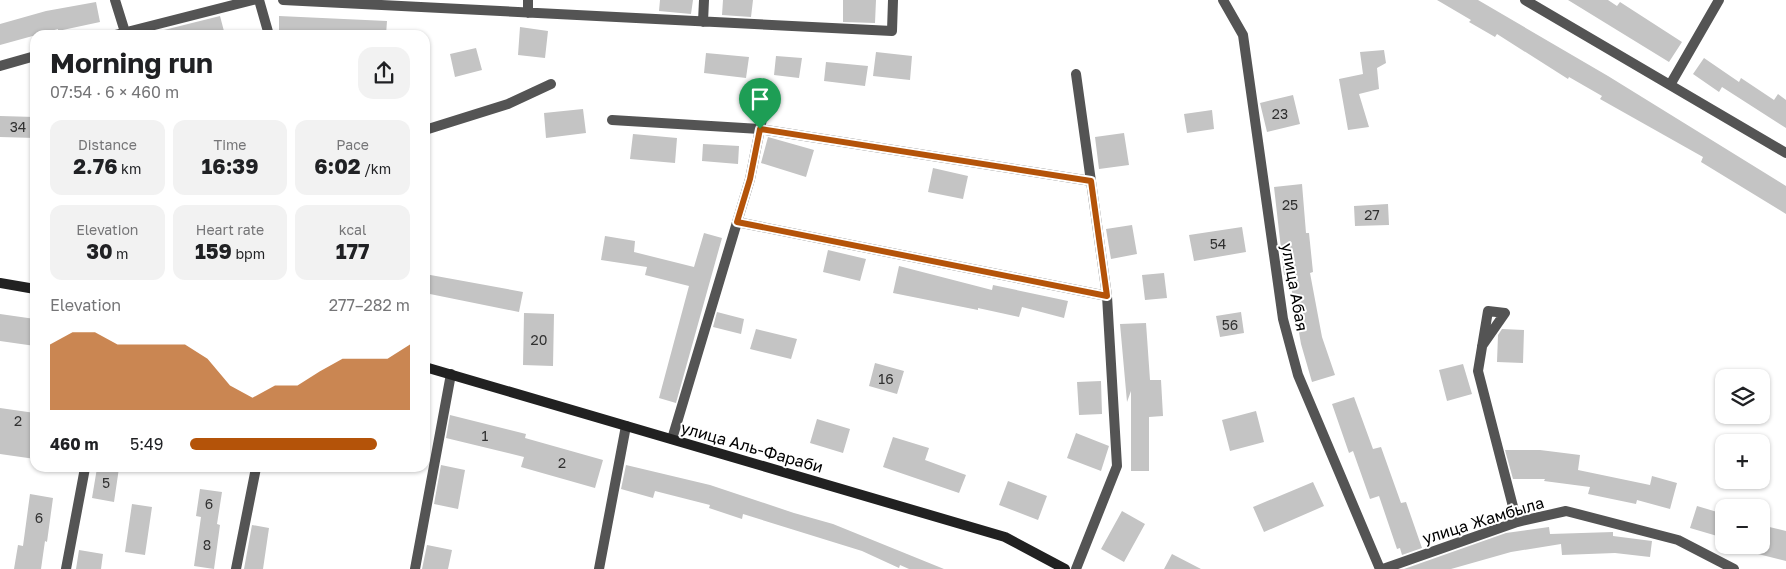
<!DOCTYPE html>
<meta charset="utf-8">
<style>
body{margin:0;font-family:"Golos Text",sans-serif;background:#f2f2f2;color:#202124;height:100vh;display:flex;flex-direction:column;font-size:19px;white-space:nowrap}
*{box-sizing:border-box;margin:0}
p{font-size:16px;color:#757577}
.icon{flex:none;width:28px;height:28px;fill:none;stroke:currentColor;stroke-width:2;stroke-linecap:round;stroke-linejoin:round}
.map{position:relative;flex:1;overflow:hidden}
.details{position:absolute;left:30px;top:30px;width:400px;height:442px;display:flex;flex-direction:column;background:#fff;border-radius:15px;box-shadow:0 1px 4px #0004}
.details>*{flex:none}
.tools{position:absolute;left:1715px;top:369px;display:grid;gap:10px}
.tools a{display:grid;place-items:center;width:55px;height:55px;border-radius:10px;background:#fff;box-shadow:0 1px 4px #0004;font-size:25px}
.pin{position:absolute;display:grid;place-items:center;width:42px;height:42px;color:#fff;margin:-51px -21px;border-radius:50% 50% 50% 0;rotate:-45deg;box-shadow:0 0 5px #0007}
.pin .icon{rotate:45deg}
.round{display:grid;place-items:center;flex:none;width:52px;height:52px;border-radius:15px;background:#f2f2f2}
.summary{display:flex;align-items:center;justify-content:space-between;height:85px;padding:0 20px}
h1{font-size:28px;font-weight:700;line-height:38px}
.metrics{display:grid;grid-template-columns:repeat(3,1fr);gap:8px;height:85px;padding:5px 20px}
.metrics div{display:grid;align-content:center;border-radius:12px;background:#f2f2f2;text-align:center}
.metrics b{font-size:21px;font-weight:700}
.metrics small{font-size:14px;font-weight:400}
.metrics p{font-size:14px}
.chart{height:140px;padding:10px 20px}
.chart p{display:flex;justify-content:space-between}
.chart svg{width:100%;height:90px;margin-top:5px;fill:#b45309;opacity:.7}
ul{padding:0 20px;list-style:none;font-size:16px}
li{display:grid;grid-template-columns:80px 60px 1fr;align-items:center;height:38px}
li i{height:12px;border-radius:6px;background:#b45309}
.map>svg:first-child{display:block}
</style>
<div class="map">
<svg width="1786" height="569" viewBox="0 0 1786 569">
<rect width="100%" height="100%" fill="#fff"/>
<path fill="#c4c4c4" d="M660,0H693L691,14L659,11Z
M723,0H753L751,17L722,15Z
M843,0H876L875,23L843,22Z
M1437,0H1478L1608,76L1786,186V214L1701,162L1703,157L1600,99L1602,96L1569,77L1568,79L1497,34L1495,37L1469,22L1471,20Z
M1568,0H1608L1617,6L1620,2L1682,42L1669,62Z
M96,2L100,22L58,31V29L0,45V24L46,11Z
M220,16L225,35H161L160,31Z
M279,16L387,21L386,35H279Z
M520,27L548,31L545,58L518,55Z
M476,48L482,70L455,77L450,54Z
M1384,50L1386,63L1377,68L1379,89L1359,94L1369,127L1348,130L1339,79L1363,74L1360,52Z
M876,52L912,56L910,80L873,76Z
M706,53L749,57L746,78L704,73Z
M776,56L802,58L799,78L774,75Z
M1704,58L1739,82L1741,78L1774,100L1778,94L1786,100V128L1722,87L1719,92L1693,74Z
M826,62L868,66L865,86L824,81Z
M1293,95L1300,124L1267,132L1260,103Z
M583,109L586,133L546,138L544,113Z
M1212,110L1214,129L1187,133L1184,114Z
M0,116L35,117V138L0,137Z
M1124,133L1129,165L1099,169L1095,137Z
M633,134L677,138L675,163L630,159Z
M768,137L814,150L806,177L761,163Z
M703,144L739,146L738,164L702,161Z
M933,168L968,176L963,199L928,192Z
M1302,184L1306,233H1309L1313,272L1310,273L1322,337L1335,375L1312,382L1301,344L1289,275H1284L1274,187Z
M1388,204L1389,225L1355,226L1354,206Z
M1132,225L1137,254L1111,259L1106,229Z
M1242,227L1246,252L1194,261L1189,235Z
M704,233L722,238L676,403L659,398L689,286L645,275L647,267L601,260L605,236L635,241L634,252L694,267Z
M828,250L866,259L860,281L823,272Z
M899,266L992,290L993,285L1068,301L1064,318L1022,307L1019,317L978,308V310L893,293Z
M1164,273L1167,298L1145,300L1142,275Z
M425,274L523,292L519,312L425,293Z
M717,312L744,319L741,334L713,327Z
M1241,312L1244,333L1220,337L1216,316Z
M524,313L554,314L553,366L523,365Z
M0,314L35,319V346L0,341Z
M1146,323L1150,380H1161L1163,416L1149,417V471H1131V391L1127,402L1120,324Z
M756,329L797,339L791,359L750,349Z
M1502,329L1524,330L1523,363L1497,362L1498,335Z
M875,363L904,371L897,394L869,386Z
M1463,364L1472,394L1447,401L1439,370Z
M1101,381L1102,414L1079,415L1077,382Z
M1354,397L1373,449L1381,447L1401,503L1406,502L1422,548L1402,555L1400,548L1397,549L1379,496L1370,499L1353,451L1349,453L1332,404Z
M0,408L35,413V459L0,454Z
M1256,411L1264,442L1230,451L1222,420Z
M450,415L526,434L525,438L603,460L595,488L521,467L524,457L446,438Z
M817,419L850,429L843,453L810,443Z
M1076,433L1109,446L1101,471L1067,458Z
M893,437L929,448L925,460L966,475L959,493L883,467Z
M1505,450H1540L1580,455L1578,470L1650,485L1652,476L1677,483L1670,509L1637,500L1636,504L1588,494L1590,487L1544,481L1545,479H1513Z
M441,465L465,470L458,509L434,504Z
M626,465L710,485L794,513L833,524L944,569H909L900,565L899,568L862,551L743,514L742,519L709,508L710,505L655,491L653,498L621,489Z
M97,468H119L114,502L92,498Z
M1008,481L1047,496L1038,520L999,505Z
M1313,482L1324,506L1264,532L1253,507Z
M200,489L222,492L217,524L220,525L214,569L194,566L201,517L196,516Z
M30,494L53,498L47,542L45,541L41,569H14L18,545L23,546Z
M132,504L152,507L145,555L125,552Z
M1697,506L1724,514V538L1690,528Z
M1122,511L1145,524L1124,562L1101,549Z
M252,525L269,528L263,569H244Z
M1761,525L1786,531V561L1738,549L1739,545H1761Z
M1549,527L1550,534L1613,532V536L1652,541L1650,557L1615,553L1562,555L1561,544L1511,552L1451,569H1404L1506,533Z
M427,545L452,550L448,569H422Z
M79,550L103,554L101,569H76Z
M1172,554L1201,569H1164Z"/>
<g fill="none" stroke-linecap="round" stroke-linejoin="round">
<path stroke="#545454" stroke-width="10" d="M115,0L125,32
M259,0L269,35
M283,0L892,31L893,0
M1223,0L1243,35L1283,319L1298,375L1380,569
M1525,0L1786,153
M528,13V0
M703,22L704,0
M115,35L253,0
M0,66L35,56
M1076,74L1107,296L1117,466L1076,569
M1670,85L1719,0
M612,120L760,129L1091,181
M425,130L508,104L551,84
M737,222L1107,296
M1482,346L1505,313L1488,311L1478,371L1517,522
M672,439L750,179L768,89
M66,569L85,468
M236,569L256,468
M415,569L451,374
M599,569L626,426
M1383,569L1517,522L1566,511L1678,540L1734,569"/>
<path stroke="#212121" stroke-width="10" d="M0,283L35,289
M425,367L1005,537L1065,569"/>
</g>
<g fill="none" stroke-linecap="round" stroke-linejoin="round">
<g stroke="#fff" stroke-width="10">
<path id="route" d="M760,129L1091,181L1107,296L737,222L750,179Z"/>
</g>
<use href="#route" stroke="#b45309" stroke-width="6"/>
</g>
<g text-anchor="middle" stroke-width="4" stroke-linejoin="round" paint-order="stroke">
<g font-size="14" fill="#313131">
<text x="1280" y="119">23</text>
<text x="18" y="132">34</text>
<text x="1290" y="210">25</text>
<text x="1372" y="220">27</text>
<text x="1218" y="249">54</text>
<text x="1230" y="330">56</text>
<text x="539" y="345">20</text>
<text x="886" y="384">16</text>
<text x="18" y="426">2</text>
<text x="485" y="441">1</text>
<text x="562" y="468">2</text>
<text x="106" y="488">5</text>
<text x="209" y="509">6</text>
<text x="39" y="523">6</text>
<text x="207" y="550">8</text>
</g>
<g font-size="16" fill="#000" stroke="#fff">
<text transform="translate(1295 287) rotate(80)" y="6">улица Абая</text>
<text transform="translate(752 447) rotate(16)" y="6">улица Аль-Фараби</text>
<text transform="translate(1483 520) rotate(-17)" y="6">улица Жамбыла</text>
</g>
</g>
</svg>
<div class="tools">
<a><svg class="icon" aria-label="layers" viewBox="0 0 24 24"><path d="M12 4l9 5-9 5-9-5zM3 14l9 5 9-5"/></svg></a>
<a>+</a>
<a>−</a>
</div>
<div class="pin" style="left:760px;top:129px;background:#1e9e55"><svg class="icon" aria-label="arrive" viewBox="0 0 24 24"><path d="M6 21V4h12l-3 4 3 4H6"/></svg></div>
<section class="details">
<div class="summary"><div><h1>Morning run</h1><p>07:54 · 6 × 460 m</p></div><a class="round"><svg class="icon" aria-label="share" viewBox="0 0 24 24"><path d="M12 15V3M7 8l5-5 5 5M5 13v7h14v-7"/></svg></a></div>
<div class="metrics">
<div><p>Distance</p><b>2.76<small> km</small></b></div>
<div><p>Time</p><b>16:39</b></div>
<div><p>Pace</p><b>6:02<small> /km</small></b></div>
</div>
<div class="metrics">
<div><p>Elevation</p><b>30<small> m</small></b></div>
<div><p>Heart rate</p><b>159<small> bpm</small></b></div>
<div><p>kcal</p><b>177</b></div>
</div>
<div class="chart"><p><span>Elevation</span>277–282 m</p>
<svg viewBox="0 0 160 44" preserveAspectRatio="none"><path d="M0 44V12L10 6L20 6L30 12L40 12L50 12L60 12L70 19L80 32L90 38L100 32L110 32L120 25L130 19L140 19L150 19L160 12V44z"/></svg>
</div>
<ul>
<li><b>460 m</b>5:49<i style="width:85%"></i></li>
</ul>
</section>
</div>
